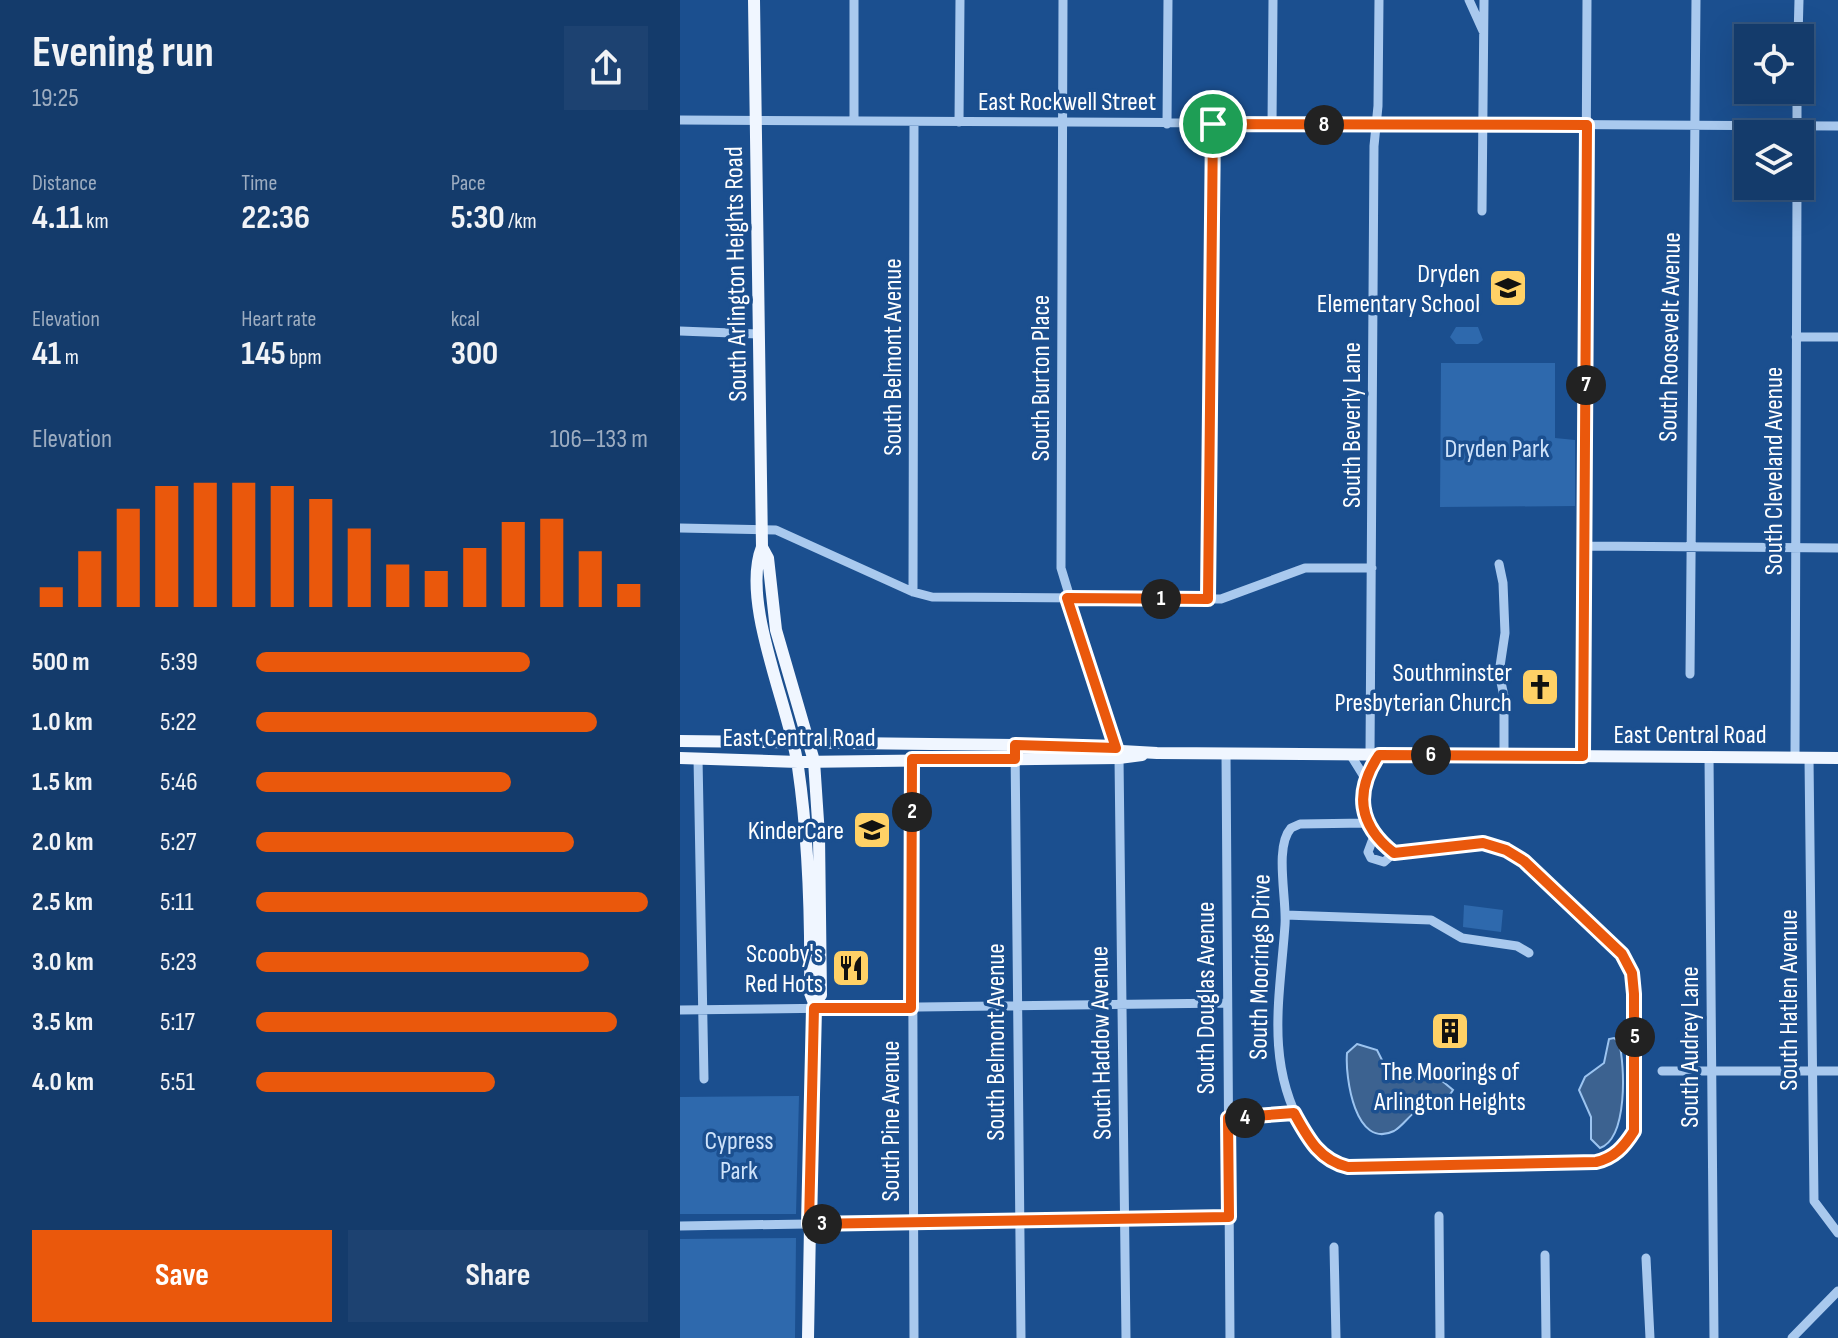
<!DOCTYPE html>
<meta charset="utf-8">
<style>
body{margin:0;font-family:"Sofia Sans Condensed",sans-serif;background:#1d4271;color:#f1f3f6;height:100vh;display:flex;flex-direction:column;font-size:30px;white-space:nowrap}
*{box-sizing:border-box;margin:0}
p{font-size:26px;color:#9dadc1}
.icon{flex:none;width:44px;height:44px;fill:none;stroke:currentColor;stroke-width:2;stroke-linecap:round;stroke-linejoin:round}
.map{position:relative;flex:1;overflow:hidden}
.details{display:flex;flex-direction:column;background:#143b6b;width:680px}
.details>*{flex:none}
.fabs{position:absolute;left:1054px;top:24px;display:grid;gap:16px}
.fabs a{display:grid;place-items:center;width:80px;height:80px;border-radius:0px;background:#143b6b;box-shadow:0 8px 32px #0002,0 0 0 2px #33557e;font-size:40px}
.pin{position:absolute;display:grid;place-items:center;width:68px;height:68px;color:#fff;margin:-34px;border:4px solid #fff;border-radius:50%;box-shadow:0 2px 8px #0007}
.km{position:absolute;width:40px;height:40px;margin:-20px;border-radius:50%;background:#222;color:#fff;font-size:22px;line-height:40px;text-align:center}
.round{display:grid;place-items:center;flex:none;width:84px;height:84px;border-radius:0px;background:#1d4271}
.head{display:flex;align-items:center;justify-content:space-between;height:136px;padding:0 32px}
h1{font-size:44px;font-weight:700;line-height:60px}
.stats{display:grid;grid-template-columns:repeat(3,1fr);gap:12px;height:136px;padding:8px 32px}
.stats div{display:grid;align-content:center}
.stats b{font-size:34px;font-weight:700}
.stats small{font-size:22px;font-weight:400}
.stats p{font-size:22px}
.chart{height:224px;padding:16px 32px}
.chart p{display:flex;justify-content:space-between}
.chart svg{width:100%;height:144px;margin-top:8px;stroke:#ea580c;stroke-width:6}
.cta{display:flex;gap:16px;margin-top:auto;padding:16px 32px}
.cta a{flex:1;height:92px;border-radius:0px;background:#ea580c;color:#fff;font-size:32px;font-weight:700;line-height:92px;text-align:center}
.cta a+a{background:#1d4271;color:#f1f3f6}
ul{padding:0 32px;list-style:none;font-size:26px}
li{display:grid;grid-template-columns:128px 96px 1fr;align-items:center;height:60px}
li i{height:20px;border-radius:10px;background:#ea580c}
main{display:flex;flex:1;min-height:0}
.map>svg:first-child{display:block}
</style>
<main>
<section class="details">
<div class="head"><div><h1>Evening run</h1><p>19:25</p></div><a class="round"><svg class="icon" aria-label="share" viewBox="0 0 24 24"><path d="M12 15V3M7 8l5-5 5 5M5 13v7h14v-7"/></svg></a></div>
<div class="stats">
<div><p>Distance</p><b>4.11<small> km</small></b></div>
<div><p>Time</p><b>22:36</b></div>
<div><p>Pace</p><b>5:30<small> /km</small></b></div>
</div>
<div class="stats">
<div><p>Elevation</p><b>41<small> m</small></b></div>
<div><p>Heart rate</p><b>145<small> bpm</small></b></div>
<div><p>kcal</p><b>300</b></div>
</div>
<div class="chart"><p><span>Elevation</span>106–133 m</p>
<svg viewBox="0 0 160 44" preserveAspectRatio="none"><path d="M5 44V38M15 44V27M25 44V14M35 44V7M45 44V6M55 44V6M65 44V7M75 44V11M85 44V20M95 44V31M105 44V33M115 44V26M125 44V18M135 44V17M145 44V27M155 44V37"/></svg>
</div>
<ul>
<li><b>500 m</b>5:39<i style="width:70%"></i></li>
<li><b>1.0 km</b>5:22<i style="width:87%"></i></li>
<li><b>1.5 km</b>5:46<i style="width:65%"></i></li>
<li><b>2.0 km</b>5:27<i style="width:81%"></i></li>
<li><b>2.5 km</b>5:11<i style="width:100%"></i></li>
<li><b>3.0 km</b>5:23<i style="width:85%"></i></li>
<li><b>3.5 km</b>5:17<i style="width:92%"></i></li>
<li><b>4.0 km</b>5:51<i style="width:61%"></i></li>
</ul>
<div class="cta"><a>Save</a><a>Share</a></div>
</section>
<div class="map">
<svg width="1158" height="1338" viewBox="0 0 1158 1338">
<rect width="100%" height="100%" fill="#1b4f8f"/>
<path fill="#2e69ad" d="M776,327H798L803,340L798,344H776L770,337Z
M761,363H875V438L895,440V506L760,507Z
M784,905L823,910L821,932L783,927Z
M119,1096L116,1214H0V1097Z
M116,1238L115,1338H0V1239Z"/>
<path fill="#3c6290" stroke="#9cc4f0" stroke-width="2" d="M934,1038L939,1042C945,1066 948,1138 920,1148L911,1139V1117L899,1090L905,1077L924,1063L929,1039Z
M677,1044L697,1050L711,1078L761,1080L773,1090L763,1105C755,1107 745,1107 738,1110C729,1115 723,1126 714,1131C675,1150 665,1077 667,1053Z"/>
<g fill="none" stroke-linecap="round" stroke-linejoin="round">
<path stroke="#a9c9ee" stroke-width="9" d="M174,0V121
M383,0L381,568L439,758L446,1338
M789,0L803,31
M1118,38L1119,0
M0,120L1158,126
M279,122L280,0
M487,124L488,0
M592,125L593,0
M1117,134V90
M802,211L804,0
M0,331L78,334
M1116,337H1158
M0,528L96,530L233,592L252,597L541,599L625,568H692
M906,546L1158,548
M819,564L823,583L825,633L819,673L824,696V755
M233,592L234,122
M528,599L533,124
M1010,674L1016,0
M335,745L341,1338
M546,753L550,1338
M670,754L685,778
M690,754L694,146L698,106L699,0
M903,756L907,0
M1029,756L1034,1338
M1115,757L1117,186
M18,758L24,1079
M1129,758L1134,1201L1158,1233
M232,759L234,1338
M686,823L620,824L611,828C594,847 607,899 605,925C600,997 585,1062 623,1129C634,1149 646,1162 668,1167L901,1164C931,1161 951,1147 956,1117L954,994L952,973L942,954L836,854L803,843L725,854C689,850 677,808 685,777C687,769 694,761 699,755
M694,836L688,852L691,858L704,862L714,853
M605,915L751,920L782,938L837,946L849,953
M0,1010L547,1003
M982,1071H1158
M548,1118L614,1113
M759,1216L760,1338
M0,1226L549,1217
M654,1247L656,1338
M865,1255L866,1338
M966,1258L970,1338
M1112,1338L1158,1291"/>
<path stroke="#f0f6ff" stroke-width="12" d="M74,0L82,547L88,558L96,630L134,761L139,836L141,995L134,1003
M82,547C60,602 110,708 118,767C129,842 131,917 130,993L134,1003L128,1338
M0,741L335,745L477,753L1158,758
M0,758L118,762L439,758L462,755"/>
</g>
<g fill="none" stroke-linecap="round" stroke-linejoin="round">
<g stroke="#fff" stroke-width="16">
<path id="route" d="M533,124L907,125L903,756L699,755C674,792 678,825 714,853L803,843L826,850L844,861L942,954L952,973L954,994V1131C944,1147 934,1158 916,1162L668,1167C639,1160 628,1138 614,1113L548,1118L549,1217L129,1224L134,1008H231L232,759H335V745L436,748L387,598L528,599Z"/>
</g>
<use href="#route" stroke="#ea580c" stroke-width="10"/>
</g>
<defs>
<g id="school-square" transform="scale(2)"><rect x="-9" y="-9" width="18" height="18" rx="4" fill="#ffd166" stroke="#1b4f8f"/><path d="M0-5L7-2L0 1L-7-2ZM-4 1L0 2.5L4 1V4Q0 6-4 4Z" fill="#111"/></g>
<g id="church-square" transform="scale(2)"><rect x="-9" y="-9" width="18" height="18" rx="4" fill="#ffd166" stroke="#1b4f8f"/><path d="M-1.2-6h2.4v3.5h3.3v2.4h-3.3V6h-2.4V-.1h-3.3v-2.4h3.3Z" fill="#111"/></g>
<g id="restaurant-square" transform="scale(2)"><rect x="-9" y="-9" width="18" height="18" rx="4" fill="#ffd166" stroke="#1b4f8f"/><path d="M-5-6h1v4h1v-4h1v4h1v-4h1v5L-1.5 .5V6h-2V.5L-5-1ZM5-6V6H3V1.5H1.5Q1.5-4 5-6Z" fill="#111"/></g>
<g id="building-square" transform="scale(2)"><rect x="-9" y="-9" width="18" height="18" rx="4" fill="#ffd166" stroke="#1b4f8f"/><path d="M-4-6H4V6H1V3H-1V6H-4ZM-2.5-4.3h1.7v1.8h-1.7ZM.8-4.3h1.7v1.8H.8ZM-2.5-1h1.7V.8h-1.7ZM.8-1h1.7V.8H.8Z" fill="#111"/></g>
</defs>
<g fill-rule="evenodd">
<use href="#school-square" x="828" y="288"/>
<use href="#church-square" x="860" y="687"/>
<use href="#school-square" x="192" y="830"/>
<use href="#restaurant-square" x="171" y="968"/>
<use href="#building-square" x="770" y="1031"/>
</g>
<g text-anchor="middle" stroke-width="7" stroke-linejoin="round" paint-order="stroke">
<g font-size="26" fill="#fff" stroke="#1b4f8f">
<text x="387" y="110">East Rockwell Street</text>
<text transform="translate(55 274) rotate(-91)" y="9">South Arlington Heights Road</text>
<text transform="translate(989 337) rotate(-89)" y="9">South Roosevelt Avenue</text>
<text transform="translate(212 357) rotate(-90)" y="9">South Belmont Avenue</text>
<text transform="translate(360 378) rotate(-90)" y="9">South Burton Place</text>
<text transform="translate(671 425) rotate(-90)" y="9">South Beverly Lane</text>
<text transform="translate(1093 471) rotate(-90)" y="9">South Cleveland Avenue</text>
<text x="1010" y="743">East Central Road</text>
<text x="119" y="746">East Central Road</text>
<text transform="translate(579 967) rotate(-89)" y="9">South Moorings Drive</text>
<text transform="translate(525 998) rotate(-90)" y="9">South Douglas Avenue</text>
<text transform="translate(1108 1000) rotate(-90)" y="9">South Hatlen Avenue</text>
<text transform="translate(315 1042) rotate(-90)" y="9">South Belmont Avenue</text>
<text transform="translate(420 1043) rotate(-91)" y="9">South Haddow Avenue</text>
<text transform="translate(1009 1047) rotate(-90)" y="9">South Audrey Lane</text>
<text transform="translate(210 1121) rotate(-90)" y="9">South Pine Avenue</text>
</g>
<g font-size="26" fill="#fff" stroke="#1b4f8f" text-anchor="end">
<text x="800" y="282">Dryden<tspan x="800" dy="30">Elementary School</tspan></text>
<text x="832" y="681">Southminster<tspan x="832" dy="30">Presbyterian Church</tspan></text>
<text x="164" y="839">KinderCare</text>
<text x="143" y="962">Scooby's<tspan x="143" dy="30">Red Hots</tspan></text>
<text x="770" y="1080" text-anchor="middle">The Moorings of<tspan x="770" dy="30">Arlington Heights</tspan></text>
</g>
<g font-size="26" fill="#cfe3fa" stroke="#1b4f8f">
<text x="817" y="457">Dryden Park</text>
<text x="59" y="1149">Cypress<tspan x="59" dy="30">Park</tspan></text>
</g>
</g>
</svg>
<div class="fabs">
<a><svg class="icon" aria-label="locate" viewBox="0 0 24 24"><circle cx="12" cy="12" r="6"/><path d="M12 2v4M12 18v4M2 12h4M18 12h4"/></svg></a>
<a><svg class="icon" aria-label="layers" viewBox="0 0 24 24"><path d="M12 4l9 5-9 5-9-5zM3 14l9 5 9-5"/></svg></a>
</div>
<div class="pin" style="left:533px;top:124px;background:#1e9e55"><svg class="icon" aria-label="arrive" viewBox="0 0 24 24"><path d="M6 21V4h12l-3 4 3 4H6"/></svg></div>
<b class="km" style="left:481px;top:599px">1</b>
<b class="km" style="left:232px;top:812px">2</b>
<b class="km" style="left:142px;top:1224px">3</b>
<b class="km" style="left:565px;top:1118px">4</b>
<b class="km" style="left:955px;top:1037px">5</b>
<b class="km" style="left:751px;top:755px">6</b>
<b class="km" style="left:906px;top:385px">7</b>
<b class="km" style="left:644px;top:125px">8</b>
</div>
</main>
